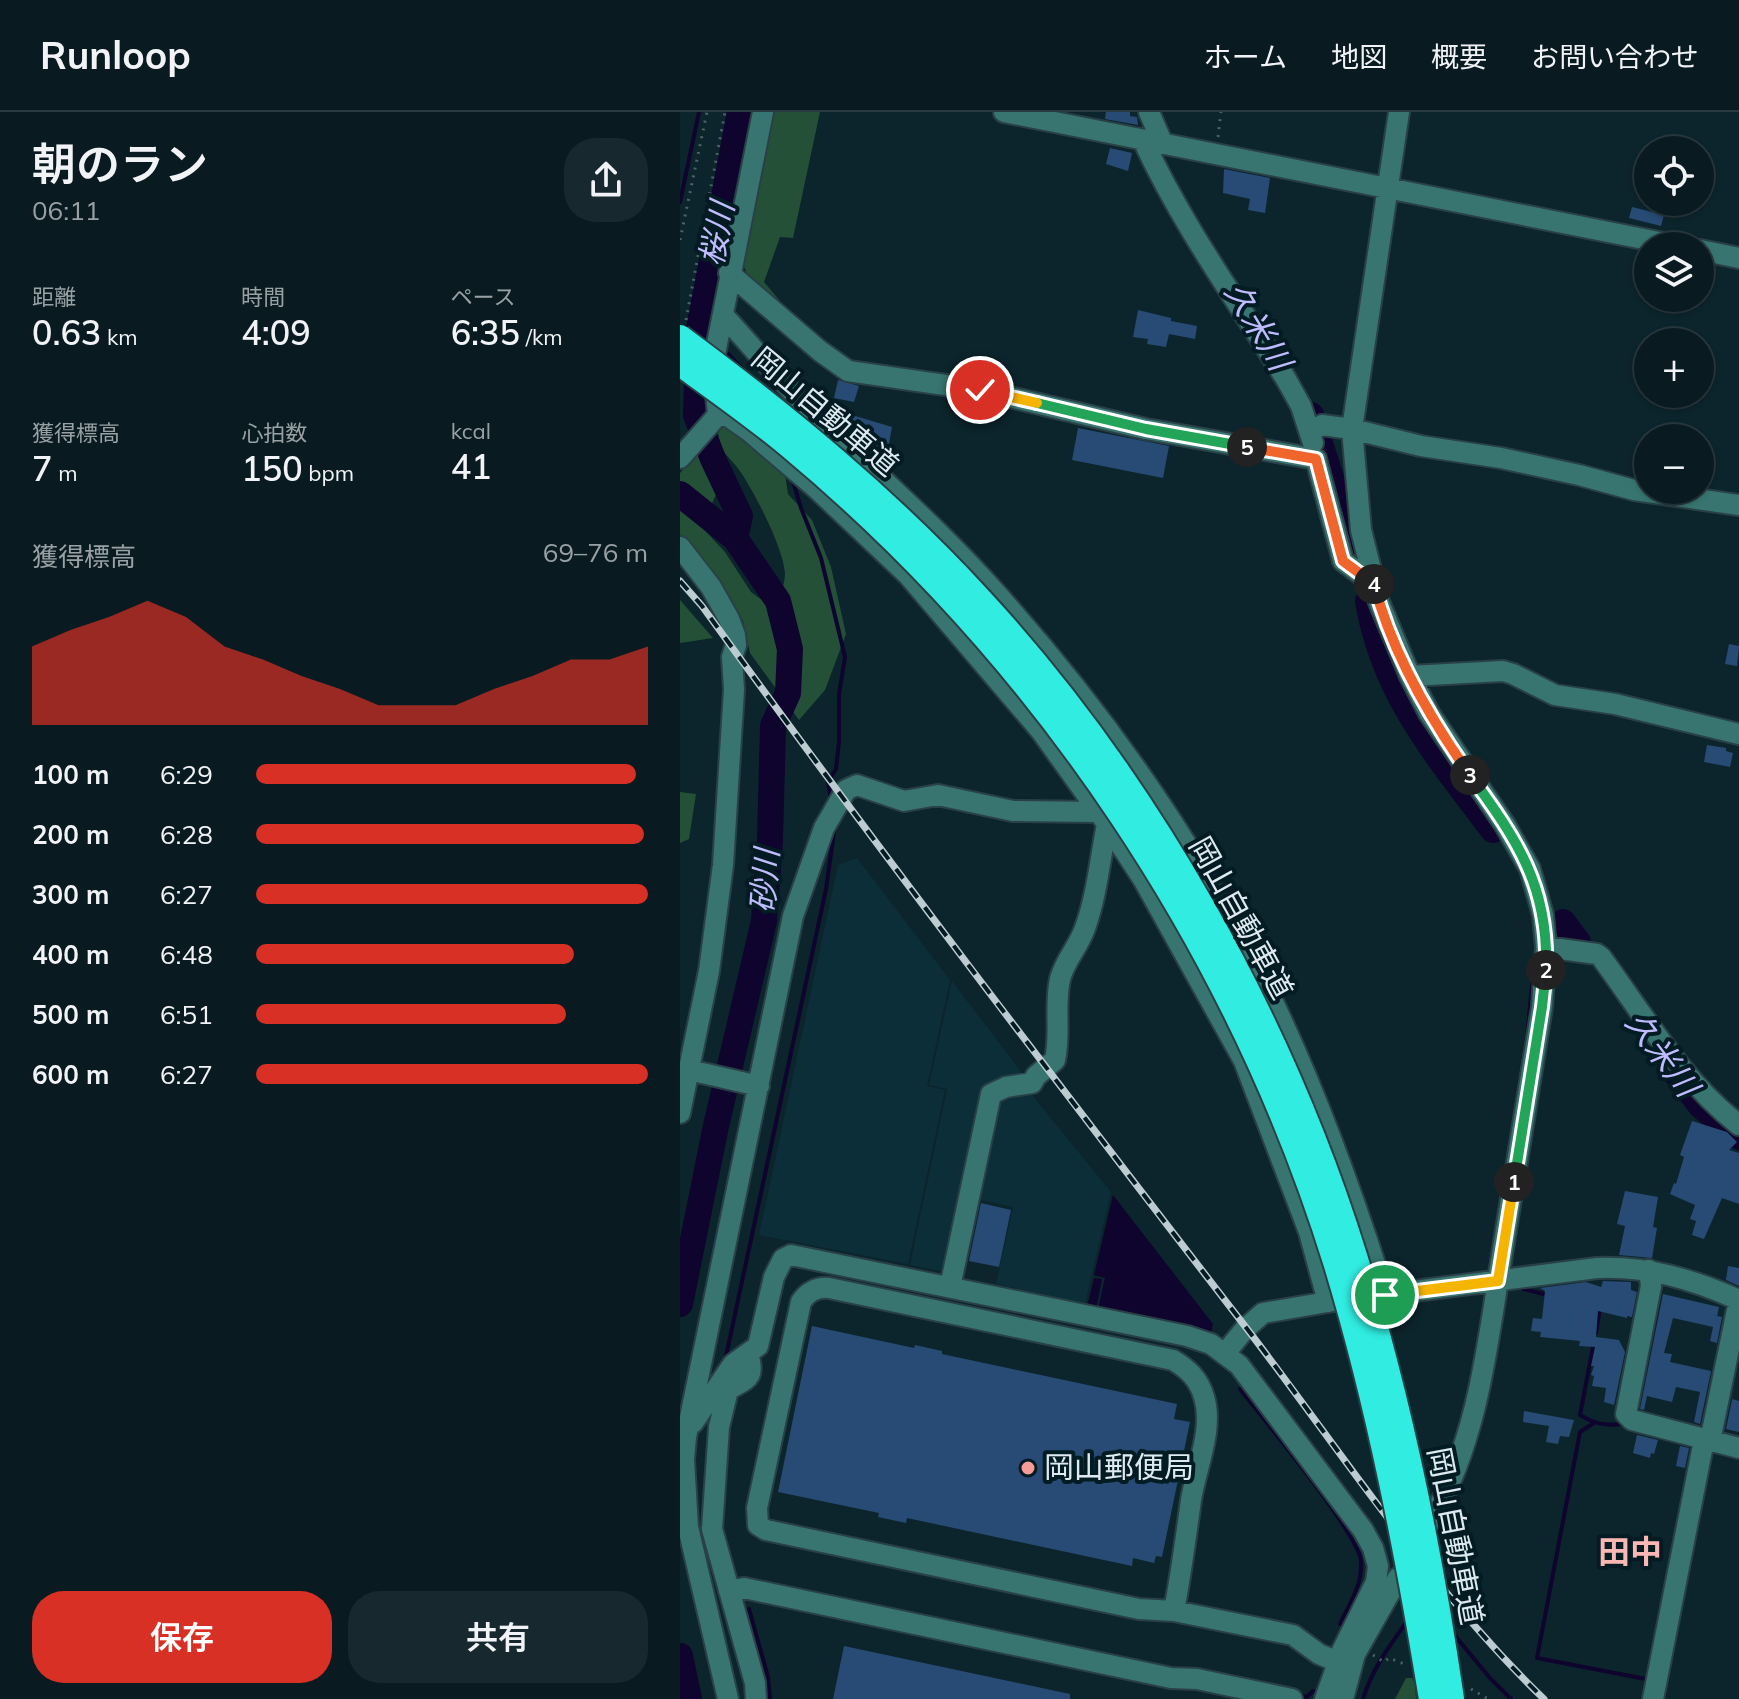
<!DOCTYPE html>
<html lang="ja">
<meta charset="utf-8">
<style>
body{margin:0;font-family:Mulish,"Noto Sans JP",sans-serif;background:#17282e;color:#f1f3f6;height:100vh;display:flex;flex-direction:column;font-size:30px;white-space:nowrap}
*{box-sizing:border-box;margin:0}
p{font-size:26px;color:#99a1a5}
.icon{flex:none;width:44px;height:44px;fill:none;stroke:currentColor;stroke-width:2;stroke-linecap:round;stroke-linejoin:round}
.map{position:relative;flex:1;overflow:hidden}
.sheet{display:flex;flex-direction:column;background:#091b21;width:680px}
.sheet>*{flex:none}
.tools{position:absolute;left:954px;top:24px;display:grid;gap:16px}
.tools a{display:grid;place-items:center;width:80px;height:80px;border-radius:50%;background:#091b21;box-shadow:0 2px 6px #0004,0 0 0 2px #29393f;font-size:40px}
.pin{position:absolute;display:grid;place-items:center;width:68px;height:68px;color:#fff;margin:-34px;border:4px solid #fff;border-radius:50%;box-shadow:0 2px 8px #0007}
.km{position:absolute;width:40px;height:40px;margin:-20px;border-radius:50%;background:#222;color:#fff;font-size:22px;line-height:40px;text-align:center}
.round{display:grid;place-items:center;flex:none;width:84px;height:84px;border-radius:32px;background:#17282e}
.headline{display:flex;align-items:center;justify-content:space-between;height:136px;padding:0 32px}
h1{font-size:44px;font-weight:600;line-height:60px}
.metrics{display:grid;grid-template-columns:repeat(3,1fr);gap:12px;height:136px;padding:8px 32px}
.metrics div{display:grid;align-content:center}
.metrics b{font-size:34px;font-weight:600}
.metrics small{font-size:22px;font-weight:400}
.metrics p{font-size:22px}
.chart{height:224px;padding:16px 32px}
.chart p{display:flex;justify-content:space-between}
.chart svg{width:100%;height:144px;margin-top:8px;fill:#d93025;opacity:.7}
.action{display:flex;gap:16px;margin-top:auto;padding:16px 32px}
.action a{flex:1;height:92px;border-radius:32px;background:#d93025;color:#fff;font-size:32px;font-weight:600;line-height:92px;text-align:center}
.action a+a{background:#17282e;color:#f1f3f6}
ul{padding:0 32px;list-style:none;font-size:26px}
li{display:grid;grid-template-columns:128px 96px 1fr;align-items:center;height:60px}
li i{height:20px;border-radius:10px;background:#d93025}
header{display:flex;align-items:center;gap:48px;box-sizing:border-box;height:112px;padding:0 40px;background:#091b21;border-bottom:2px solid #29393f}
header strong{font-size:38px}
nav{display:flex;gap:44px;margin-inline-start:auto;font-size:28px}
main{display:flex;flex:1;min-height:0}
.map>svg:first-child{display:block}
</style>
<header>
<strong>Runloop</strong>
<nav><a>ホーム</a><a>地図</a><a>概要</a><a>お問い合わせ</a></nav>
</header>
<main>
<section class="sheet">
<div class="headline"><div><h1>朝のラン</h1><p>06:11</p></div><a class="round"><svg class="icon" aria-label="share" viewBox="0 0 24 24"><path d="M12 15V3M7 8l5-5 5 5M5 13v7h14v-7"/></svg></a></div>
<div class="metrics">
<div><p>距離</p><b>0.63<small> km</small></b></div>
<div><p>時間</p><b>4:09</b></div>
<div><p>ペース</p><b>6:35<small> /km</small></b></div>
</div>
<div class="metrics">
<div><p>獲得標高</p><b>7<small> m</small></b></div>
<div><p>心拍数</p><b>150<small> bpm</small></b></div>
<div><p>kcal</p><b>41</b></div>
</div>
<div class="chart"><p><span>獲得標高</span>69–76 m</p>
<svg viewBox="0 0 160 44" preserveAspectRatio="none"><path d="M0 44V20L10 15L20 11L30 6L40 11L50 20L60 24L70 29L80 33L90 38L100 38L110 38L120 33L130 29L140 24L150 24L160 20V44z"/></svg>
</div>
<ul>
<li><b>100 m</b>6:29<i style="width:97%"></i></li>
<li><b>200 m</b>6:28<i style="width:99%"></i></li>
<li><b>300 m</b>6:27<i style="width:100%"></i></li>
<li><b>400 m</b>6:48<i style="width:81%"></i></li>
<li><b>500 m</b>6:51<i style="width:79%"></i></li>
<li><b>600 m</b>6:27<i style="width:100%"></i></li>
</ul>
<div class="action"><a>保存</a><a>共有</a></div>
</section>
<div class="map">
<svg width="1059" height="1587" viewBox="0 0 1059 1587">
<rect width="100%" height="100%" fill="#0c242c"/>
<path fill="#0b2e38" d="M177,746L270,868L247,974L265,978L228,1152L79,1123L158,753Z
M272,869L345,965L308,972L303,977L263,1158L259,1159L230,1153L267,977L249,973Z
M352,983L431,1080L405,1192L316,1172L333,1095L297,1087L316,997L321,990L330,985Z"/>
<path fill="#235037" d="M88,0H140L113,126L100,125L84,170L101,190L67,162L60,145Z
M47,311L104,355L108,382L132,408L151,455L166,522L145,578L119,608L70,541L63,509L31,459L0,422V361L21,339L38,378L31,394L17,410L45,440L71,480L93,496C99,485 105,474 105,461C103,435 76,384 62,362C50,343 41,345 38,320Z
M0,488L33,526L0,531Z
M0,680L16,682L9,727L0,731Z
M726,1566H732L735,1571L736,1587H715Z"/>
<path fill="#0e042e" d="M433,1083L533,1212L531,1221L418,1197L425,1166L414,1163Z
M414,1166L422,1167L416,1197L407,1195Z"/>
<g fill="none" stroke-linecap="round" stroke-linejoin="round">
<path stroke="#0e042e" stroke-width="4" d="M0,90L19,0
M48,242L66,261
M112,366L121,396L141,446L165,545L159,582V630L156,657L148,670L151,687
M823,1075L847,924L854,856
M810,1153L814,1131
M843,1177L868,1183
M916,1221L920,1196
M914,1230L900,1303C915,1312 925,1314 942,1312
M45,1249L146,777L155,714
M560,1277C583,1306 678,1421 681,1449C683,1472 669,1493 660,1512
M914,1311L900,1320L857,1546L971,1568
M69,1497L88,1565L90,1587
M771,1519L810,1566L831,1587
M618,1583L627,1585L633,1579
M683,1587C692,1557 710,1533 728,1508"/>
<path stroke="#0e042e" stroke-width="26" d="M631,303L673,435
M0,382L55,426L98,489L110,537L108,581L93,614L90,728L84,809L36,1014L0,1192
M55,426L60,404L33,347L16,303L17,270L18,222L60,0
M688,489C704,584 758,644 813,718
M883,810L898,830
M992,956L1021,994L1059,1025
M0,1544L9,1587"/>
</g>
<path fill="#274b74" d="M426,0H450V4L457,5L458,13L425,7Z
M430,36L452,41L448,59L426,52Z
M544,57L590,66L585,101L568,98L570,87L543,81Z
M952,95L984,103L981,114L949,106Z
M458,198L491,206V209L517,214L515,227L489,222L486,235L467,232L468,227L453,225Z
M158,268L179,274L174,290L154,286Z
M172,303L212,315L207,343L193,339L167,315Z
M398,316L489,334L483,366L392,348Z
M1049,532L1059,534L1057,554L1045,552Z
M1027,633L1046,636V639L1053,641L1050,655L1024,650Z
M1012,1009L1047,1020L1057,1030L1049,1038L1059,1041V1092L1042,1086L1024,1127L1012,1123L1016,1109L1010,1107L1015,1093L990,1082L994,1071L996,1072L1004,1045L1000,1043Z
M945,1079L978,1085L973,1115L977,1116L972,1146L939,1143L945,1114L937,1112Z
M301,1091L331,1098L319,1155L289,1149Z
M1048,1154L1059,1156V1174L1046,1168Z
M923,1169L951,1170V1178L957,1180L952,1205L947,1204V1206L918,1199L916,1225L939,1228L945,1240L934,1293L924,1290L926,1276L912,1274L914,1264L911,1263L914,1254H911L915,1235L899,1234L900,1229L860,1225L861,1220L851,1219L853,1206L862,1207L865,1179L860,1176L906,1170L921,1175Z
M983,1182L1039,1195L1037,1204L1042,1205L1037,1231L1030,1229L1033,1215L993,1206L984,1241L992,1242L990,1250L1031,1259L1020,1312L1014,1310L1020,1280L996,1275L992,1290L967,1284L964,1298L960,1297Z
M132,1214L234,1236L235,1233L262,1239V1242L497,1292L494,1307L510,1310L482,1445L476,1444L474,1451L453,1446L452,1454L227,1406L226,1411L198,1405L199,1401L98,1380Z
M1057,1264L1052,1287L1059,1289V1320L1046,1317Z
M844,1299L894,1308L889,1325L880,1324L878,1332L866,1330L869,1314L843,1310Z
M957,1323L978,1328L974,1342L971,1341L970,1346L953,1341Z
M1000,1334L1009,1336L1005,1356L996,1354Z
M164,1534L390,1582V1587H153Z"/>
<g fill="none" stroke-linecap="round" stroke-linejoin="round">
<g stroke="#294047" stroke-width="24">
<path id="minor" d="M324,0L999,134
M469,0L482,30
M719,0L672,317L681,418L699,490L730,564L749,601L825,713L850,757L863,803L866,835L862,895C849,979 835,1064 821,1149C807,1237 797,1328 752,1407
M463,28C502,113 557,189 606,267L621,294L633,331
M1020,138L1059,146
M49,161L140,239L168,259L300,278L466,317L636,347L663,449L694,472
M43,203C68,230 91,258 117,284C181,350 253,410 315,480C426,604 524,743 595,894C639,987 674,1085 705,1183
M38,303L49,305L69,319L137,377L228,463L361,619L419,700L463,767L564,949L629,1120L648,1190
M631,319L642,313L672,317L741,334L821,346L899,363L954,378L1059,393
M0,346L38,303L33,252L83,0
M0,435L31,475L49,507L55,523L56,533L52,545L54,578L43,753L29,859L0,1001
M730,564L823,559L833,562L875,583L935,592L1059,622
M866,835L917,842L921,845C963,902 1002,969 1059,1013
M9,958L79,974
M969,1158L971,1174L946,1302L952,1308L1059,1336
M270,1175L311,982L326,975L352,971L356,964L375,948C381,922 374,894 380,867C385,848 399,834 405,816C417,783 420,747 427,712
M695,1184L917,1156C968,1154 1012,1167 1059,1188
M546,1240L565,1217L583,1201L659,1188
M68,1242C76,1267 67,1266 48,1278L39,1315L32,1417L75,1571L76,1587
M13,1311L53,1252L78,1234L94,1165L103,1147L111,1143L507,1224L531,1232L559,1253L683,1418L693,1436L698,1454L696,1470L662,1539L645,1587
M1030,1329L1059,1188
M49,1479L64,1476L491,1566L517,1567L612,1587
M494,1499C501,1462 506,1425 511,1388C516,1356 534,1317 524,1285C519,1267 508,1257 493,1248L149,1176C137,1175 127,1180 121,1190L77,1396L78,1413L86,1418L459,1497L494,1499L613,1523L639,1542L658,1550
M48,1587L8,1415L4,1348L6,1325L113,804L144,716L166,678L177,673L224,689L258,683L333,699L419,700
M663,1587L675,1542L718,1466
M973,1587L1024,1328"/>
</g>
<path stroke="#4c6168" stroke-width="3" stroke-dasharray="2 6" stroke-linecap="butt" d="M538,25L541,0
M0,128L27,0
M6,208L45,0
M747,1337L752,1343H764
M766,1434L773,1406
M693,1543L704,1550L709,1546L727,1553
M791,1577L808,1587"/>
<use href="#minor" stroke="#387570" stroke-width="20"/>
<g stroke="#bcccd1" stroke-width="7">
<path id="rail" d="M0,469L22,494C197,736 379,973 561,1209C660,1337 747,1474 864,1587"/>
</g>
<use href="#rail" stroke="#031b22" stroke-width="4" stroke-dasharray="12" stroke-linecap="butt"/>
<g stroke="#294047" stroke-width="28" stroke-linecap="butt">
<path id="highway-bridge" d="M0,225C107,304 209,388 299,486C468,669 601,907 675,1144C720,1288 750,1437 772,1587
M0,252C36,278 73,304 108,333C363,545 558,835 656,1153C699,1295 727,1441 751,1587"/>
</g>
<use href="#highway-bridge" stroke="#30ece1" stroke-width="24"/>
</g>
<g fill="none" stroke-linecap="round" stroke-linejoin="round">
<g stroke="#fff" stroke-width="16">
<path id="split-1" d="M705,1183L818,1169L834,1070"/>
</g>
<g stroke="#fff" stroke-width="16">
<path id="split-2" d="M834,1070L862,895L866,858"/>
</g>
<g stroke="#fff" stroke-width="16">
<path id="split-3" d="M790,663C837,728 869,774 866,858"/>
</g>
<g stroke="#fff" stroke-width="16">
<path id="split-4" d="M694,472C712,541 749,605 790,663"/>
</g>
<g stroke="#fff" stroke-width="16">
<path id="split-5" d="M567,335L636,347L663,449L694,472"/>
</g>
<g stroke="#fff" stroke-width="16">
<path id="split-6" d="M357,291L466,317L567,335"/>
</g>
<g stroke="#fff" stroke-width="16">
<path id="split-7" d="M300,278L357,291"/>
</g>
<use href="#split-1" stroke="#f5b400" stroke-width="10"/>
<use href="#split-2" stroke="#22a559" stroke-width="10"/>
<use href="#split-3" stroke="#22a559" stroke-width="10"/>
<use href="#split-4" stroke="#f0652b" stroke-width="10"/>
<use href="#split-5" stroke="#f0652b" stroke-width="10"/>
<use href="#split-6" stroke="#22a559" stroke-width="10"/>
<use href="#split-7" stroke="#f5b400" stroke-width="10"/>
</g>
<circle fill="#f59b98" stroke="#031b22" stroke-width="3" cx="348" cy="1356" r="8"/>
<g text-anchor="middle" stroke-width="8" stroke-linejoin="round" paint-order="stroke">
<g font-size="30" fill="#ddebf0" stroke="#031b22">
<text transform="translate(145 300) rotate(40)" y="10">岡山自動車道</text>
<text transform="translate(561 806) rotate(61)" y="10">岡山自動車道</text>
<text transform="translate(775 1424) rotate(79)" y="10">岡山自動車道</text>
</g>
<g font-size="30" fill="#ddebf0" stroke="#031b22" text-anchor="start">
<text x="364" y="1366">岡山郵便局</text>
</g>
<g font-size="32" font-style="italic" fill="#bebcfc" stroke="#031b22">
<text transform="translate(37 122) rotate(-79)" y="11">桜川</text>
<text transform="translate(578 214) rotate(59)" y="11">久米川</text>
<text transform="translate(85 769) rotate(-86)" y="11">砂川</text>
<text transform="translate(982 942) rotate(53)" y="11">久米川</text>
</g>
<g font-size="32" font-weight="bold" fill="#fbb7b4" stroke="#031b22">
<text x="950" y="1451">田中</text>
</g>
</g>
</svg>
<div class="tools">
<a><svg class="icon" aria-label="locate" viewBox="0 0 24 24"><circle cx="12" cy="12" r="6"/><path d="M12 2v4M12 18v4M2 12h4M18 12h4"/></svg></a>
<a><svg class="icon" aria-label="layers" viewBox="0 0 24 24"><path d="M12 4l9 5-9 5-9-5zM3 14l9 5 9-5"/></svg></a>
<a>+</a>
<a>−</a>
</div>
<div class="pin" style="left:705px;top:1183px;background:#1e9e55"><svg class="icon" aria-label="arrive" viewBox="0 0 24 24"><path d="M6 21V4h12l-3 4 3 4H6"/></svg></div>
<div class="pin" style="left:300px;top:278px;background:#d93025"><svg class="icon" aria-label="check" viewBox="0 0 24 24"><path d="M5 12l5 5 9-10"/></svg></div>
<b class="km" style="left:834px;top:1070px">1</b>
<b class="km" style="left:866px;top:858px">2</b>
<b class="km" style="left:790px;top:663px">3</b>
<b class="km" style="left:694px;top:472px">4</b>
<b class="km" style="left:567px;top:335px">5</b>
</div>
</main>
